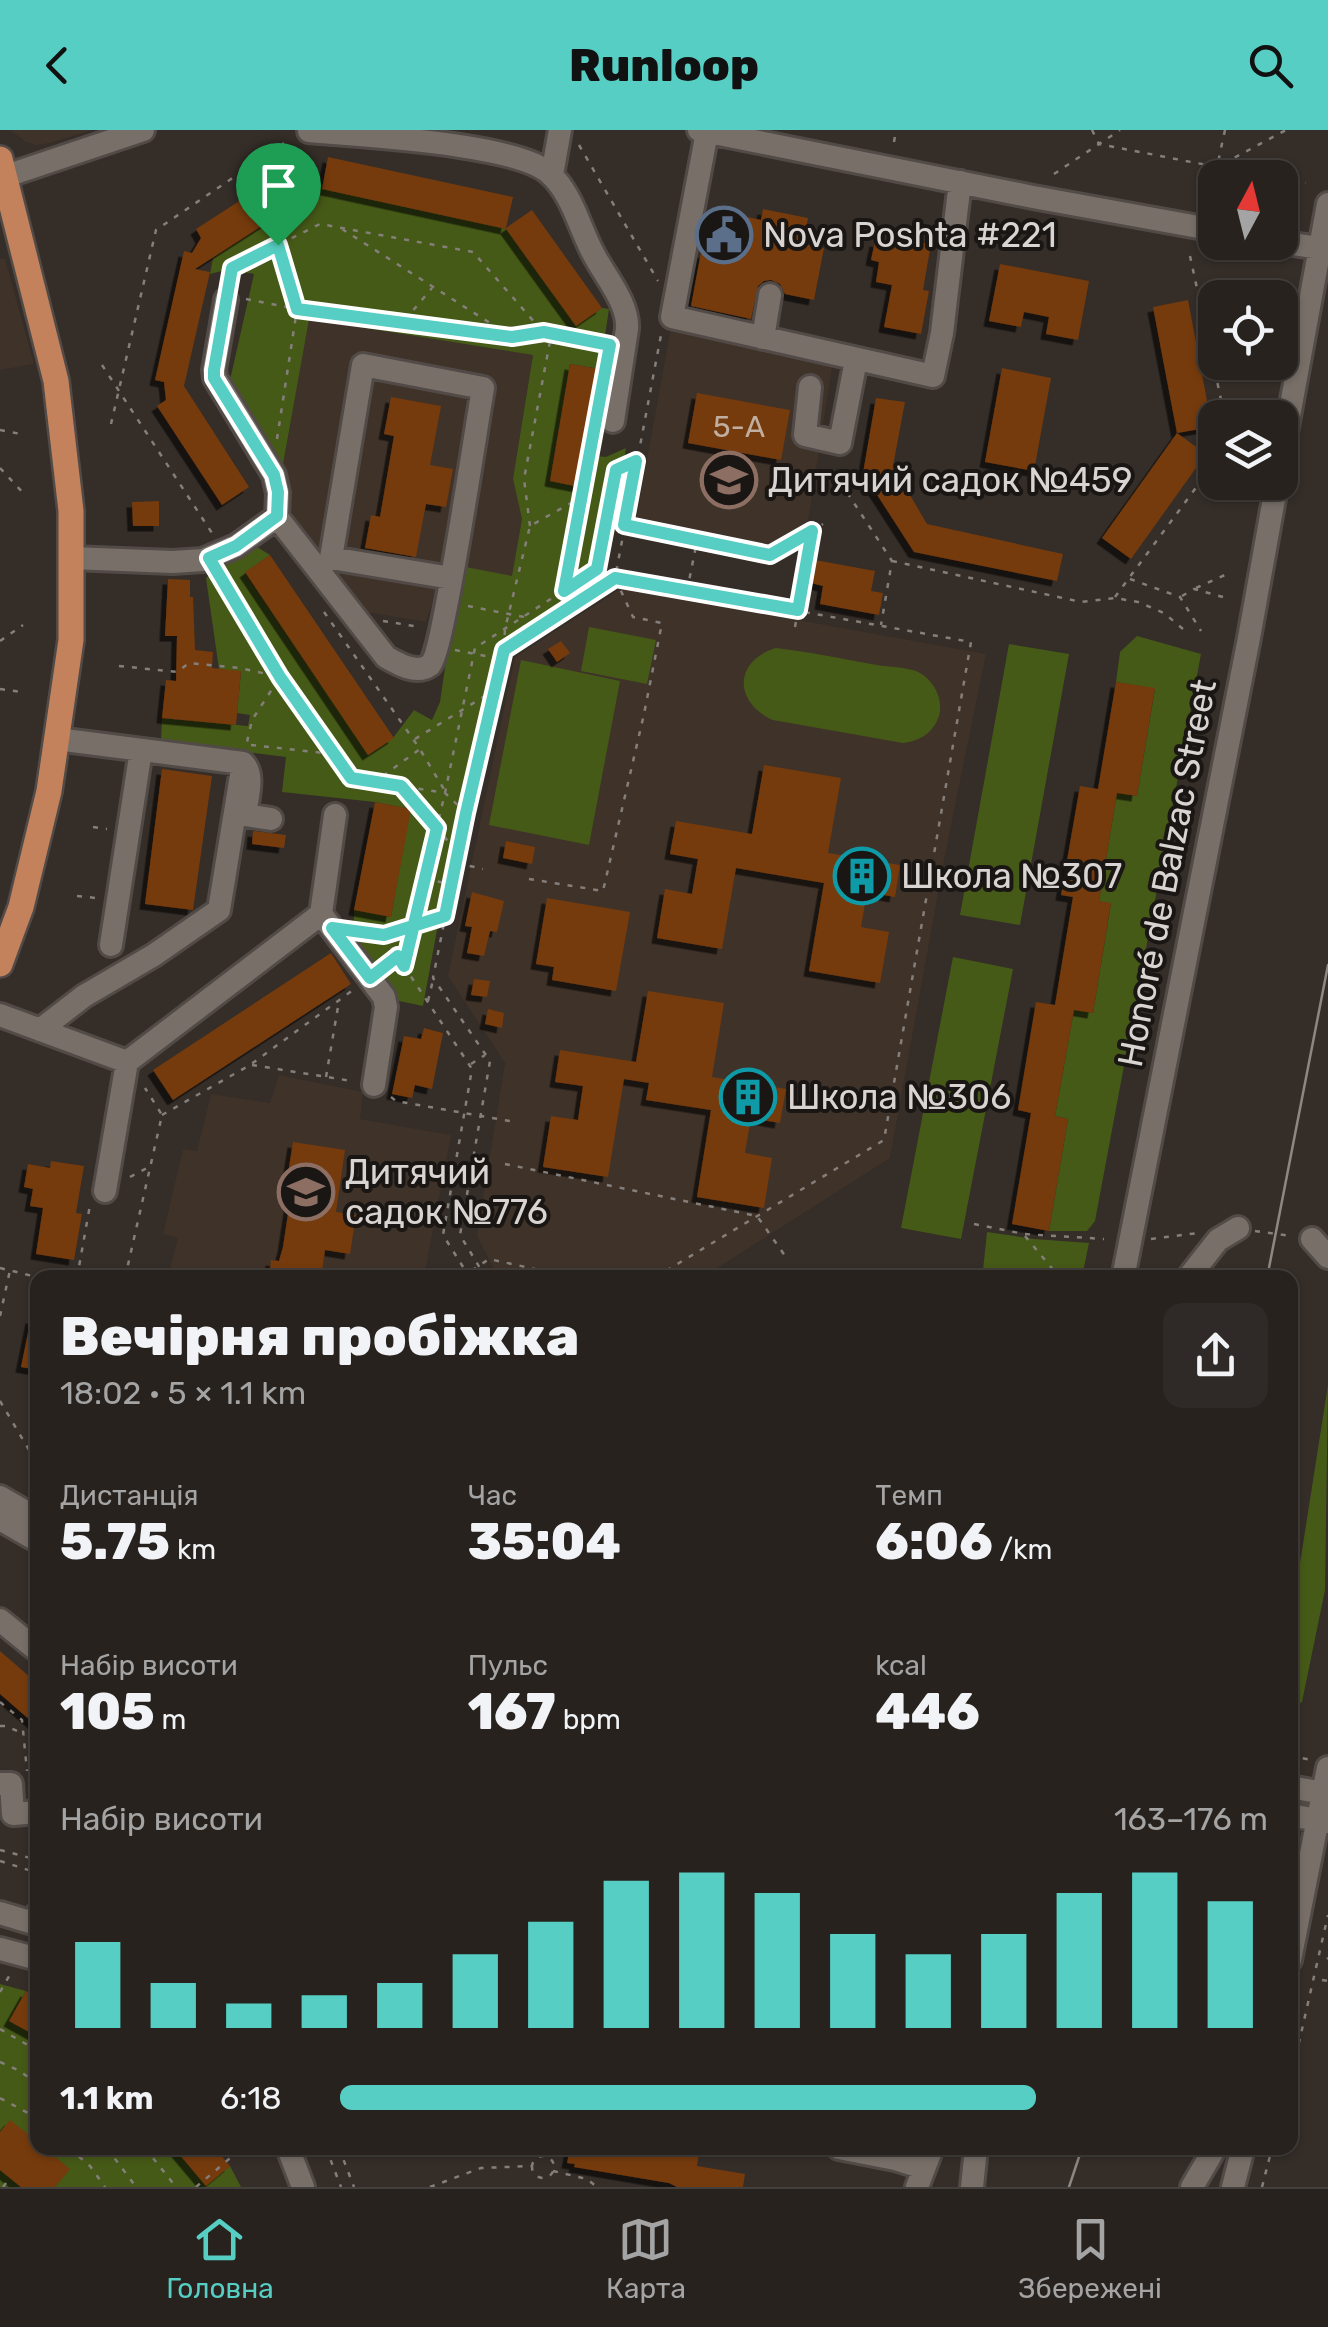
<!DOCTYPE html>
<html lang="uk">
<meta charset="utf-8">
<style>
body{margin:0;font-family:Rubik,sans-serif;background:#2f2a27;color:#f1f3f6;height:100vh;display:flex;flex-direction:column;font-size:38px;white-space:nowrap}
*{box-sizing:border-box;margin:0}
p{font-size:32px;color:#a4a4a4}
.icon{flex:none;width:55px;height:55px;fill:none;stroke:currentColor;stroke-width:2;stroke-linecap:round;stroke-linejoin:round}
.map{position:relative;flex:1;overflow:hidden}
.panel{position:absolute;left:30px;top:1140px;width:1268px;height:885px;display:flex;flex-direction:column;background:#27221e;border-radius:20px;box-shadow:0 2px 8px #0004,0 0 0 2px #433f3c}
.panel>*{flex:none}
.needle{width:65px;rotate:7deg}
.tools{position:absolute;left:1198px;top:30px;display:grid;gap:20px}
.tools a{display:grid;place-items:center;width:100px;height:100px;border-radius:20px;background:#27221e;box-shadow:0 2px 8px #0004,0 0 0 2px #433f3c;font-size:50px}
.pin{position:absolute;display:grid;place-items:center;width:85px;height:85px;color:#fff;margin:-102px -42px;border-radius:50% 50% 50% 0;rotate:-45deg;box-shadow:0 0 10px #0007}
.pin .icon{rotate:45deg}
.round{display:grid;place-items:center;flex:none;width:105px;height:105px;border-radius:20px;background:#2f2a27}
.summary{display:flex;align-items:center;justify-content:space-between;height:170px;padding:0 30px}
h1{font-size:55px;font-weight:800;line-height:75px}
.metrics{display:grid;grid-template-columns:repeat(3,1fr);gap:15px;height:170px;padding:10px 30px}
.metrics div{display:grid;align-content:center}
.metrics b{font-size:50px;font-weight:800}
.metrics small{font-size:28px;font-weight:400}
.metrics p{font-size:28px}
.chart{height:280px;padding:20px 30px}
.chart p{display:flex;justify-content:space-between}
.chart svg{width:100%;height:180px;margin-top:10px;stroke:#56cec3;stroke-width:6}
ul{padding:0 30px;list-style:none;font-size:32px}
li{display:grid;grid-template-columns:160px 120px 1fr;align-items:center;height:75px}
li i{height:25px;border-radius:12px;background:#56cec3}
header{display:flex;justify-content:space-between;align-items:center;height:130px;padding:0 30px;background:#56cec3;color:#111;font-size:45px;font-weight:800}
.menu{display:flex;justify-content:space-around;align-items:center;height:140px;border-top:2px solid #433f3c;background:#27221e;font-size:28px;color:#a4a4a4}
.menu a{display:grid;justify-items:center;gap:5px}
.menu .current{color:#56cec3}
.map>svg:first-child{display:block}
</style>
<header><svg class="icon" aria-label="back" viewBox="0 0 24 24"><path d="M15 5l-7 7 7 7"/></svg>Runloop<svg class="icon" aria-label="search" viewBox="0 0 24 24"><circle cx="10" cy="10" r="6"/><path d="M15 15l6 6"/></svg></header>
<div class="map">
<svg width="1328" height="2057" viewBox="0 0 1328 2057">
<defs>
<filter id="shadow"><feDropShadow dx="-5.5" dy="5.5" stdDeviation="0" flood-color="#0009"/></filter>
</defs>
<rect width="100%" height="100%" fill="#342d28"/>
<path fill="#3f3229" d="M10,0H92L50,13L36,15L26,12Z
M0,129H5L34,234L0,240Z
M308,189L533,225L513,349L522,389L512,447L456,462L438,458L426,492L366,482L322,435L278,367Z
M671,197L833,231L808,391L760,421L635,396Z
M622,458L986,524L945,725L890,1028L703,1147H498L477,1106L505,933L448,846L515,527Z
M279,945L363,962L360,989L451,1005L424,1147H168L178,1108L163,1104L183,1019L197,1021L211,964L270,973Z"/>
<path fill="#465a17" d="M321,58L506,99L576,195L602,178L609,179L600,239L570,234L550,351L580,356L585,325L606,327L626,318L603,449L498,518L464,653L423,876L399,871L354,807V780L391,787L410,679L375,672L282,662L286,627L161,611L162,588L248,596L250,585L237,583L241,542L219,539L206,448L223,433L254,415L270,425L245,443L368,624L393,608L414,580L432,590L440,572L460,436L512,446L522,389L513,349L533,225L309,189L282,340L228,259L254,144L229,139L210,144L213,128Z
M589,497L656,510L647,554L581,541Z
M1137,506L1201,524L1095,1091L1087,1101H1049L1068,989L1055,986L1074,880L1093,883L1111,774L1099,771L1117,663L1137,666L1155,559L1116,552L1120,522Z
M1009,514L1069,524L1020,795L960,785Z
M776,518C810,522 843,529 877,535C889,537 904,537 916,541C933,548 944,569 939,586C933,603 920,611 903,613L773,590C734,573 733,531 776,518Z
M521,530L620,551L589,715L489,695Z
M953,827L1013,839L961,1109L901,1098Z
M987,1102L1034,1109L1089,1113L1082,1147H988L983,1140Z
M1328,1255L1325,1460L1302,1572L1294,1576L1290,1593V1497Z
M0,1854L26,1861L9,1891L37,1907L38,2018H174L206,2055L230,2036L241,2057H0Z"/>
<path fill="#743a0d" filter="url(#shadow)" d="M328,27L513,67L506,98L532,80L602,178L576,196L506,99L322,59Z
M303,30L321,58L195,139L210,142L184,256L249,357L222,375L157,276L166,270L164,252L155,250L184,121L192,123L201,108L196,99Z
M763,79L808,88L803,114L824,118L814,170L785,164L780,154L771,150L764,151L758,156L751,189L691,176L701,122L712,124L720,81L761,90Z
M900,109L931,114L923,160L929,161L921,204L884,197L892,155L876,152L879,132L871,130L875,111L899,115Z
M1000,134L1089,151L1078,210L1046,204L1049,187L1024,182L1021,197L989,191Z
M1188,170L1212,297L1177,303L1153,177Z
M570,234L600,239L580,357L550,351Z
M1002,238L1051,248L1034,341L985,332Z
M697,263L790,280L781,330L688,313Z
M391,267L441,276L430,335L453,339L446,377L426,374L416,427L365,418L371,385L380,387L394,306L384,304Z
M876,268L905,272L893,336L927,394L1063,424L1057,451L914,422L863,343Z
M1177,303L1206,324L1131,429L1102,408Z
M159,371V396H133L132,372Z
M270,425L394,608L368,625L245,442Z
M815,430L875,441L871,461L883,463L879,485L820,474L823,456L811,453Z
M168,449L190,450V467H193L195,520L213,522L212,538L241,541L236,595L162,588L166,550L176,551L177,506H165Z
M561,511L570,523L557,532L548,519Z
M1116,552L1155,558L1137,666L1117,663L1099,771L1111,773L1093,883L1074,880L1055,986L1068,989L1049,1101L1012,1094L1031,983L1018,980L1036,872L1055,875L1073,767L1061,765L1080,656L1098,659Z
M764,635L841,648L828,723L900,735L895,767L867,762L861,797L889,802L880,853L809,841L824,753L736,738L722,819L657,808L665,759L692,764L698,729L670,724L676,691L752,704Z
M162,639L212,646L193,780L145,774Z
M375,672L411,679L391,787L354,780Z
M253,701L286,705L284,718L252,714Z
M506,711L535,717L532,734L503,728Z
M472,762L504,771L497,802L490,801L484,826L467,823L472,797L465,796Z
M547,768L630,782L616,861L552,850L554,837L536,834Z
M331,823L351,854L173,970L153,940Z
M474,849L490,851L487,867L471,865Z
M648,861L724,873L712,947L786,959L780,993L751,988L745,1023L772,1028L764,1078L697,1067L711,980L646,970L649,953L624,949L608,1047L543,1037L551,986L578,990L583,956L555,952L560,920L636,932Z
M488,879L504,883L502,898L485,894Z
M424,898L443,903L432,959L415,955L412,968L392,964L404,906L421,909Z
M293,1012L345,1020L336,1082L356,1085L350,1124L325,1120L321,1148H269L271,1130L279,1131L283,1117L293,1051L287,1050Z
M51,1031L84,1036L76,1083L82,1084L74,1130L36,1124L43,1078L30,1076L33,1059L24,1057L28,1034L50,1038Z
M31,1188L38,1189V1240L21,1237Z
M0,1521L38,1554V1597L0,1564Z
M26,1861L38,1867V1907L9,1891Z
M10,1990L38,2012V2018H44L70,2039L55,2057H21L0,2040V2002Z
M174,2018H215L230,2036L206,2056Z
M570,2018H672L699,2022L697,2036L745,2044L743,2057H677L669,2053L574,2037L575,2034L567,2033Z"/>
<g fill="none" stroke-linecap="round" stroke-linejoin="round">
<g stroke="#514a46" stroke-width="28">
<path id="minor" d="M699,0L1033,67L1215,100
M309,1C360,6 515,13 549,43C572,63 579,97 593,123C604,145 629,173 627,199L613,291
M707,2L672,187L933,246L942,203L960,52
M552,45L560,0
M6,46L143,0
M1280,112L1319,118
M226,170L214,240L215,248L274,345L278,363L277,387L386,527C398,534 417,545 430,535C443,524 477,292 483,258L363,235L331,428L451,448
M763,208L770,165
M810,257L805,305L840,313L856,230
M1280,335L1328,74
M71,428L173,432L203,430L236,416L277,387
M57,609L243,633C255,645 247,668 245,685L271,689
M321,784L384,867L386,877L374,955
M111,815L141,620
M0,885L127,932
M40,900L84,866L154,825L219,780L243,633
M105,1061L127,932L321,784L335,685
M1312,1109L1328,1127
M1123,1148L1249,508L1277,352
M1188,1148L1218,1110L1238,1098
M0,1367L38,1389
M0,1389L38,1411
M0,1490L38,1521
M0,1654H11L13,1684L38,1682
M1290,1657L1328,1664
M1290,1685L1328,1692
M0,1783L33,1793L38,1783
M0,1819L38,1829
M1290,1830L1328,1638
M288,2018L303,2057
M839,2018L895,2029L924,2038
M917,2057L932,2018
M972,2057L976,2018
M1192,2057L1215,2018
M1233,2057L1243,2018"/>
</g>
<g stroke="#514a46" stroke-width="30">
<path id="major" d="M0,29L56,251L71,381V510L49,661L21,777L0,834"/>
</g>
<path stroke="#857f7b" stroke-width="2.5" stroke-dasharray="5 8" stroke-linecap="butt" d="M1092,0L1099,14L1217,37L1286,0
M1225,0L1217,37L1273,48
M894,12L896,0
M579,15L658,151
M1054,44L1120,0
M1280,49L1306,53
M342,99L512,207L542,203
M1190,126L1225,288
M230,149L232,138L320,94L473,122L544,203L603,214
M246,169L297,179L512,207
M405,190L432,158
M102,235L212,403
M111,294L156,100L284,13
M0,300L21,304
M277,309L297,179L279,116
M0,338L26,366
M833,341L892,431L881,495
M625,395L770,425L823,394
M530,396L524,349L551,206
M892,431L1081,472L1115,468L1138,472L1164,483L1183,499
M218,444L280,547L351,648L445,663L465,682
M1130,449L1180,467L1201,501
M1196,458L1227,444
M687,461L697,411
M1182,466L1194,459L1223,467
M1115,467L1215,332
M468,476L524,487V507
M324,482L420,619L376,651
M559,484L594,300
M383,491L420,497
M795,497L812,401
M0,511L23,495
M504,518L505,499L530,396L580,368
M455,520L501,529
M119,536L177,542L189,533L240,538L280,547L252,590L247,612
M0,559L21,562
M415,609L493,561
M251,615L333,624
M421,621L445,661
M402,657L458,723
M93,697L107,699
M457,733L483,739
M425,749L450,754
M529,749L603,761L644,584L662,493L633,487L615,448L661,205
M77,766L96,768
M360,802L384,805L444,787
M384,807L402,833
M384,837L397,826
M428,871L433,850
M471,934L485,925
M252,935L352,951
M326,947L339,871
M391,967L396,971L515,992
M162,985L250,935L353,860
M505,1034L757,1086L788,1130
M130,1047L149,1037
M974,1094L1024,1104L1104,1109
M1255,1101L1292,1106
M1025,1106L1060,1148
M1151,1109L1198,1103
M0,1138L41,1148
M77,1148L90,1075
M125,1148L162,985L145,958
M461,1148L489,1129L576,1148
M470,1148L443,1105L472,939L404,836L445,663L475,518L597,439L616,340L636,331
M486,1148L460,1105L490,931L433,848L466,683L504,521L615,448L971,512L884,1010L654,1148
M0,1186L10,1140
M0,1271L38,1335
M0,1572L22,1590L27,1641
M0,1596H6L22,1603
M1290,1626L1312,1630
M0,1720L38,1730
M0,1731L38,1743
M1327,1829L1328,1828
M1322,1850L1328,1851
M0,1862L12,1841
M0,1899L38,1921
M0,1932L20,1941L38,1955
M1290,1952L1328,1785
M0,1968L28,1983L38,1991
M69,2018L90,2036L105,2057
M107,2018L136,2057
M145,2018L176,2057
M326,2018L341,2057
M339,2018L354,2057
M532 2037a11 11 0 1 1 22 0a11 11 0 1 1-22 0Z
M553,2041L587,2049L597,2057
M3,2057L10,2048
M196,2057L242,2018
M430,2057L481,2038L532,2036
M1262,2057L1272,2018"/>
<use href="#minor" stroke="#776f68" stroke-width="22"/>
<use href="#major" stroke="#c3825c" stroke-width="25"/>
<path stroke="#8d8783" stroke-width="2.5" d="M1267,1148L1328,835
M1069,2057L1082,2018"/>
</g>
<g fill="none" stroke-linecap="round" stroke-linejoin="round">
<g stroke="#fff" stroke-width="20">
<path id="route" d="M278,115L232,138L214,240V248L219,256L274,345L278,362L277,386L236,416L209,428L280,547L351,648L401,656L437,698C426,744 415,790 404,836L398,826L370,848L332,798L384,805L445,786L466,683L504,520L615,448L798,480L812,401L770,425L624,395L636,331L616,340L597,439L564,461L610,215L544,202L512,207L297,179L278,115"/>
</g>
<use href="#route" stroke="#56cec3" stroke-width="12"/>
</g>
<defs>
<g id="civic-ring" transform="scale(2.875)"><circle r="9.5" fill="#191614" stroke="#5c6f8a" stroke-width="1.5"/><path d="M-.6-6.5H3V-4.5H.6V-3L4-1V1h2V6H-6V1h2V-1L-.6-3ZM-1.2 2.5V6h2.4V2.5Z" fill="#5c6f8a"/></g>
<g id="school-ring" transform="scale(2.875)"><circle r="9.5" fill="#191614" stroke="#8d6e63" stroke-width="1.5"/><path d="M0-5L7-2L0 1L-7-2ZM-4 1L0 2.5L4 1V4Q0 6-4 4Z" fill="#8d6e63"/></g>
<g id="building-ring" transform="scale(2.875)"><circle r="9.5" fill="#191614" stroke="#0f9aa8" stroke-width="1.5"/><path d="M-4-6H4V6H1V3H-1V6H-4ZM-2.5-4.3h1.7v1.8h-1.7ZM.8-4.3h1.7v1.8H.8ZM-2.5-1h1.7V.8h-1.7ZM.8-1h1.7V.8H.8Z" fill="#0f9aa8"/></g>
</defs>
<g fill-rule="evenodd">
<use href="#civic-ring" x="724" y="105"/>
<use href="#school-ring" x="729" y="350"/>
<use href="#building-ring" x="862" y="746"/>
<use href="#building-ring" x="748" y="967"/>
<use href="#school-ring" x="306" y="1062"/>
</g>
<g text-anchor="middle" stroke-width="8" stroke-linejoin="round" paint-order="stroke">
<g font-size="30" fill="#c0aea0">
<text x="739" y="307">5-А</text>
</g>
<g font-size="35" fill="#d9d4d1" stroke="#191614" text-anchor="start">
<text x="763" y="117">Nova Poshta #221</text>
<text x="768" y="362">Дитячий садок №459</text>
<text x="901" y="758">Школа №307</text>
<text x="787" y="979">Школа №306</text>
<text x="345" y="1054">Дитячий<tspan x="345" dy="40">садок №776</tspan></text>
</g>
<g font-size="35" fill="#d9d4d1" stroke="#191614">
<text transform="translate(1167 743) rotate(-79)" y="12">Honoré de Balzac Street</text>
</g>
</g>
</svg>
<div class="tools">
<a><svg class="needle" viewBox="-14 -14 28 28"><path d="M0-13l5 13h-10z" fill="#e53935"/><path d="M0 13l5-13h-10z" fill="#a4a4a4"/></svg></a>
<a><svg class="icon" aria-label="locate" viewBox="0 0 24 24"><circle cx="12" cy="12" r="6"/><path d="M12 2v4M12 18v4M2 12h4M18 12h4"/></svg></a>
<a><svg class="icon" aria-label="layers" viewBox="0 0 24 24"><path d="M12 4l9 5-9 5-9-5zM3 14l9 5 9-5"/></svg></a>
</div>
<div class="pin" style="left:278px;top:115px;background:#1e9e55"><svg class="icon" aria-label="arrive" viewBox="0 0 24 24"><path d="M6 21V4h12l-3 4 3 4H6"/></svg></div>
<section class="panel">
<div class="summary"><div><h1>Вечірня пробіжка</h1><p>18:02 · 5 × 1.1 km</p></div><a class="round"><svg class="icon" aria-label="share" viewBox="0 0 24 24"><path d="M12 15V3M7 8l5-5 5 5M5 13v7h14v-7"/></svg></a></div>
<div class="metrics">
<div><p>Дистанція</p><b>5.75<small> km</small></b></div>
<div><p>Час</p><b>35:04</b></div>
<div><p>Темп</p><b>6:06<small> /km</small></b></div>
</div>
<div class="metrics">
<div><p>Набір висоти</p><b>105<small> m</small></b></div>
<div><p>Пульс</p><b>167<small> bpm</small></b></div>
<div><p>kcal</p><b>446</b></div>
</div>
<div class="chart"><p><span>Набір висоти</span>163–176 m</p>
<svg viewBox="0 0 160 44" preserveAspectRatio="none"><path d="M5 44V23M15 44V33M25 44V38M35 44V36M45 44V33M55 44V26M65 44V18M75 44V8M85 44V6M95 44V11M105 44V21M115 44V26M125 44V21M135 44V11M145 44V6M155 44V13"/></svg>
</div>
<ul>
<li><b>1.1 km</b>6:18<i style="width:75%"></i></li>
</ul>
</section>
</div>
<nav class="menu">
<a class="current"><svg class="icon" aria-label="home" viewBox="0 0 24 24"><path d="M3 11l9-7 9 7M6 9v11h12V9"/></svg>Головна</a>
<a><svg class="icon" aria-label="map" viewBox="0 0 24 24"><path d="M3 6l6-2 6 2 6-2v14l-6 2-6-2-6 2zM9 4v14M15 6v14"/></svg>Карта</a>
<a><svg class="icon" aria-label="saved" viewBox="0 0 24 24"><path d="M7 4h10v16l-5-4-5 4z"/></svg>Збережені</a>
</nav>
